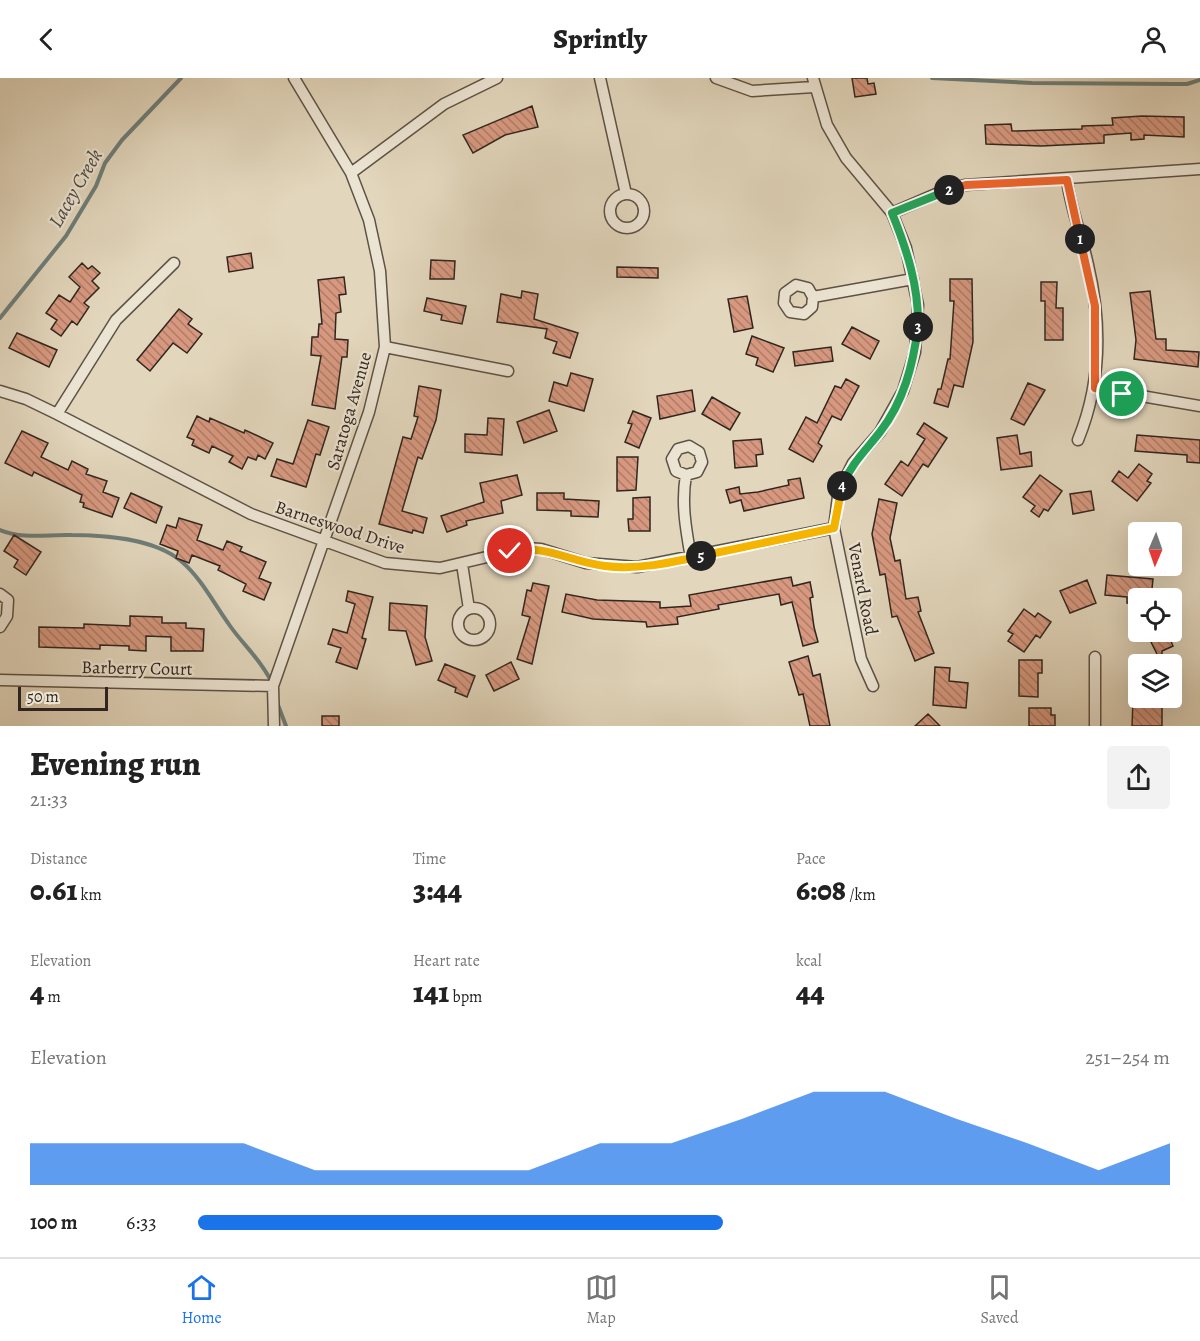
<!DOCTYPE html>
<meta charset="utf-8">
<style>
body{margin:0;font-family:Alegreya,serif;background:#f2f2f2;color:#222;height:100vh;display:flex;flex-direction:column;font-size:22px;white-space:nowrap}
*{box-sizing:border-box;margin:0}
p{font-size:20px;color:#767676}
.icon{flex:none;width:33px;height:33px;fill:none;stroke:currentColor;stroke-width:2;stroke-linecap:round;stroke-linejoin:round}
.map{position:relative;height:648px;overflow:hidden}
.side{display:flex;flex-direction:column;background:#fff;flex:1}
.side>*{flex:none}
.needle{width:39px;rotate:182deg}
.fabs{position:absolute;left:1128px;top:444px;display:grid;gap:12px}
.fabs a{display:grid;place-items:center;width:54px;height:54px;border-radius:6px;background:#fff;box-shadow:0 6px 24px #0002;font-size:30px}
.scale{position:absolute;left:18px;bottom:15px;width:90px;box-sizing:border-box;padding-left:6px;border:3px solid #31261f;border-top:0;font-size:16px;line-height:21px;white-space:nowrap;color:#31261f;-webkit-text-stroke:4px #ece4d3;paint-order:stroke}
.pin{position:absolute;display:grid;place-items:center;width:51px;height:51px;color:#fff;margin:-26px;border:3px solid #fff;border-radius:50%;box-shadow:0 2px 6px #0007}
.km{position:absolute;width:30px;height:30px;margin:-15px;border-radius:50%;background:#222;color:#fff;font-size:16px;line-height:30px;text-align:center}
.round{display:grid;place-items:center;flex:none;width:63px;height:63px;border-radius:6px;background:#f2f2f2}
.summary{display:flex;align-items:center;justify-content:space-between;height:102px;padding:0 30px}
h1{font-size:33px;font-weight:800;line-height:45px}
.metrics{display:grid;grid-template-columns:repeat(3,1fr);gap:9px;height:102px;padding:6px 30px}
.metrics div{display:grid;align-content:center}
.metrics b{font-size:30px;font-weight:800}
.metrics small{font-size:16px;font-weight:400}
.metrics p{font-size:16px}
.chart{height:168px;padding:12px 30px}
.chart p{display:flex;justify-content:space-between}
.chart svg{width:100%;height:108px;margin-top:6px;fill:#1a73e8;opacity:.7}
ul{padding:0 30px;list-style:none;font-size:20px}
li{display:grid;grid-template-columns:96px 72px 1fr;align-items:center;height:45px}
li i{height:15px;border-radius:8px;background:#1a73e8}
header{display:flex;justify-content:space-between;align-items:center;height:78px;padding:0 30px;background:#fff;font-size:27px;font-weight:800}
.tab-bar{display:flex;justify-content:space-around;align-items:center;height:84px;border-top:2px solid #e0e0e0;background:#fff;font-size:16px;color:#767676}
.tab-bar a{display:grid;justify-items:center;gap:3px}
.tab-bar .active{color:#1a73e8}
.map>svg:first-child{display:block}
</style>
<header><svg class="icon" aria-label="back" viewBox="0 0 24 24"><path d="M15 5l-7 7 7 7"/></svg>Sprintly<svg class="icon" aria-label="person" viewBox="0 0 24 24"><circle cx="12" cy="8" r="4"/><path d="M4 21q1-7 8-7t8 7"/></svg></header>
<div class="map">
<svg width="1200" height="648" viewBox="0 0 1200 648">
<defs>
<pattern id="building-back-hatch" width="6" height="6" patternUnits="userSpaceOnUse" patternTransform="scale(1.5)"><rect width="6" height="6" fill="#d7987f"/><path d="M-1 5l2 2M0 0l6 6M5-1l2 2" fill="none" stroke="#af7c67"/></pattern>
</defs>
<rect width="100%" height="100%" fill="#e2d6bc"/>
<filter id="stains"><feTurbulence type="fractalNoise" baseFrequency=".00333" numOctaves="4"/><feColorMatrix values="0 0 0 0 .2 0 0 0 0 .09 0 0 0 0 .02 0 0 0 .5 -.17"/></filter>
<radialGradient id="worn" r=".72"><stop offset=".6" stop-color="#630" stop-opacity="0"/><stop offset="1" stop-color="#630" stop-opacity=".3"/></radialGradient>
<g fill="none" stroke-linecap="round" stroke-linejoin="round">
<path stroke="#6d7e79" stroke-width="4" d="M932,0L1032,5L1174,6H1187L1200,2
M0,240L66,158L96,108L105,85L122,62L181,0
M0,452C24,462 48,456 72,457C105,457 155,461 181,483C201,500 213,524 228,545C242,566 259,579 271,603
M278,627L286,648"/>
</g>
<path fill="url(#building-back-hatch)" stroke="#31261f" stroke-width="1.5" d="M852,0H867L868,6L874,5L876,16L855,19Z
M532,28L538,49L505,57L473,75L463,57Z
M1142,38L1184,39V59L1144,57V61L1131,62V55L1104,57V65L1041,68L986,66L985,47L1011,46L1012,53L1082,51V48L1113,47L1112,40Z
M251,175L253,190L229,194L227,179Z
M431,182L455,183L454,201H430Z
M82,185L88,191L92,188L100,195L92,203L99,210L84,225L89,229L77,247L72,243L61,258L51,251L57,242L46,235L59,217L70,224L80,209L69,199Z
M617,189L658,190V200L617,199Z
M344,199L346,216L339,217L341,234L336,235L335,261L348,262L347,279H342L335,331L312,327L321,278L311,277L312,259H318L319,246H322L318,202Z
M950,201H972L973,264L963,309L954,307L948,329L934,325L938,311H941L948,281H950L954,223H950Z
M1041,204H1057L1056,230H1063V262H1045V223H1041Z
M522,213L538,216L534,241L578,255L570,280L553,275L557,264L545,260L547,251L497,244L501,216L521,220Z
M1150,213L1156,261H1166V272L1199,274L1198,289L1134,281L1136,262L1130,215Z
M747,218L753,250L734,254L728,221Z
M427,220L466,228L462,246L441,242L442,237L424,233Z
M179,231L192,241L188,246L202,256L187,275L173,265L150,293L137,282Z
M852,249L879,263L870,281L842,266Z
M17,255L57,272L49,289L9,270Z
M752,258L784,270L773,294L756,287L758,280L746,276Z
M831,269L833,283L795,288L793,274Z
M571,295L593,301L584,333L549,323L554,304L567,308Z
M846,301L859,308L841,342L832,338L818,365L822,368L813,384L789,371L806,339L817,345L835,308L841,310Z
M1028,305L1045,312L1024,347L1011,341Z
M419,308L441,312L436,342L422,381L418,379L402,433L427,440L423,455L413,452L412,455L379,446L403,359L411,361L418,339L414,338Z
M692,312L695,333L660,341L657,318Z
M712,319L740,335L730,352L702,336Z
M549,332L557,353L524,365L517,344Z
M633,333L651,340L639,370L625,364L632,346L628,345Z
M197,338L209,344L210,340L244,355L245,352L273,365L265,381L258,377L256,382L248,379L242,391L229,384L233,378L212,368L209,375L192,367L194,362L187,359Z
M488,340L504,341L502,377L465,374V356L487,357Z
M308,342L329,349L320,377L316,376L306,409L271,398L277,381L293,386Z
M924,345L947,360L928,389L923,386L902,418L885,406L901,383L908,388L925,361L917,356Z
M22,353L48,365L41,379L68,392L72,383L88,391L86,396L107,403L103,414L119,420L112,439L83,429L84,425L80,424L82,417L34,394L32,398L5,385Z
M1017,357L1020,376L1031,374L1032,388L1001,392L997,360Z
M1137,357L1200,362V385L1187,384V377L1135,373Z
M761,361L763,376L756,377L757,388L735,390L733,363Z
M617,379H638L636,412L617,413Z
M1139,386L1152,396L1147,403L1151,405L1137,423L1112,403L1119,393L1128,400Z
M517,397L522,417L501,423L503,435L466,443L467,447L447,454L441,438L484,424L480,405Z
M1040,397L1062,413L1048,433L1044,431L1039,439L1031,433L1035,428L1023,419Z
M800,400L804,420L744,433L741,422L730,425L726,412L739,409L740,416L758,414L789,407L788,402Z
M1091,413L1094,432L1073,436L1070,416Z
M131,415L162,429L156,445L124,430Z
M537,415H564V421L599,423L598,439L571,438V433L537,432Z
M650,419V453H629L628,441H633V420Z
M879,421L897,425L890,460L895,483L900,482L906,521L918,519L921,533L918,534L934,575L915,583L897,538L892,539L885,496L880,497L872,456Z
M179,440L202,447L197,462L223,472L227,463L242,469L240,473L266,484L259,500L271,505L264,522L243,513L246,506L218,492L220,488L192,477L189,485L176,480L178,473L160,466L167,447L176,450Z
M14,457L41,474L26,497L14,489L18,482L4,473Z
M1107,497L1153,501L1151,520H1138V526L1127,525V519L1105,517Z
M791,499L793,508L810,504L813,519L810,520L814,549L818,564L803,568L792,524L781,527L779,516L718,527L719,531L677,539L678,546L647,549L646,544L593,541L562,534L566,516L597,522L660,524V530L691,528L689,517Z
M1087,502L1096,525L1070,535L1060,513Z
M533,505L549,508L532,586L517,581L530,539L522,537L527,512L531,513Z
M348,513L373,519L362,560L366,561L357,591L336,584L341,570L328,566L333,551L347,555L355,526L346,523Z
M390,525L427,528L425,559L432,583L416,587L406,553L389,552Z
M1024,531L1035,539L1038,535L1051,544L1040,560L1036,557L1024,574L1008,563L1013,556L1008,553Z
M130,538L162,539V545H186V550L204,551L203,573H171V559L146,558V573L129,572V568L100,567V571L39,569V549L84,550V546L130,548Z
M1146,554H1167L1173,568L1162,573V586Z
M808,578L813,598L820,596L830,648H810L803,616L799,617L789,584Z
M1019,582H1042V595H1038V619L1019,618Z
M511,584L519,601L494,613L486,597Z
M445,586L475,598L467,619L455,614L456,610L438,602Z
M935,589L950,590L949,603L968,605L966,630L933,627Z
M1133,622H1162V648H1132Z
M1029,630H1051V637H1055V648H1029Z
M928,636L940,648H915Z
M322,638H339V648H322Z"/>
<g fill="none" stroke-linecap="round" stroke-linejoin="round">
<g stroke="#5d5246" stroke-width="13">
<path id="street" d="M600,0L626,116
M716,0L752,13L814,9
M813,0L827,47L846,80L892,135L906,170L918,227L915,274L903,313L880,354L853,385L843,405L838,418L834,450L861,581L873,608
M351,95L444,26L497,0
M1067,102C1071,132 1082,158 1088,187C1102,246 1101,306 1078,362
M610 133a17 17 0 1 1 34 0a17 17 0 1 1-34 0Z
M892,135L936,116L965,107L1200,91
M813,219L812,229L804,236L790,234L784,225L785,215L796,207L808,210L813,219L913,201
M385,269L508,293
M1095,310L1200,328
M0,313L26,321L57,336L251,436L385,485L440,490L525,470L541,471L586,485L637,489L834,450
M57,336L116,242L174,185
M686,397L676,393L672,381L678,371L689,368L699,374L702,384L697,394L686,397C681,425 686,452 691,480
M462,486L469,531
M0,516L8,522L7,538L0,549
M458 546a16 16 0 1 1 32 0a16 16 0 1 1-32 0Z
M0,602L273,608
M274,648L273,608L369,334L385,269L380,193L369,142L351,95L294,0
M1095,648V579"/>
</g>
<use href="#street" stroke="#ece4d3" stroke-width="10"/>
</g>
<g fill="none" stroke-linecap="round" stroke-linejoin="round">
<g stroke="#fff" stroke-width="12">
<path id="split-1" d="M1080,161L1095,228V310L1122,316"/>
</g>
<g stroke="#fff" stroke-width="12">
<path id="split-2" d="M949,112L966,107L1067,102L1080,161"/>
</g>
<g stroke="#fff" stroke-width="12">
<path id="split-3" d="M918,249C919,209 907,172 892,135L949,112"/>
</g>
<g stroke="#fff" stroke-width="12">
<path id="split-4" d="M842,408C851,386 866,372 880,354C904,323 913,287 918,249"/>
</g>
<g stroke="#fff" stroke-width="12">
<path id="split-5" d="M701,478L834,450L842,408"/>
</g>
<g stroke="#fff" stroke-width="12">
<path id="split-6" d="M510,473C545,466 571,484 605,488C637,492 669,485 701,478"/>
</g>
<use href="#split-1" stroke="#f0652b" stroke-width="8"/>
<use href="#split-2" stroke="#f0652b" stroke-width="8"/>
<use href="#split-3" stroke="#22a559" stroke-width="8"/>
<use href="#split-4" stroke="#22a559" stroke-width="8"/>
<use href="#split-5" stroke="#f5b400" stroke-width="8"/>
<use href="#split-6" stroke="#f5b400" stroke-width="8"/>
</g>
<g text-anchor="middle" stroke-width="4.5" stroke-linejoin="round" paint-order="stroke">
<g font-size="18" fill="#31261f" stroke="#ece4d3">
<text transform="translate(349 333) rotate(-74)" y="6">Saratoga Avenue</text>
<text transform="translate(340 449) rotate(18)" y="6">Barneswood Drive</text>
<text transform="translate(863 511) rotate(79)" y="6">Venard Road</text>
<text transform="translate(137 590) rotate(1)" y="6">Barberry Court</text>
</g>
<g font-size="20" font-style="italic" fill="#4a4a44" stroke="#ece4d3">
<text transform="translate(75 110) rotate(-60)" y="7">Lacey Creek</text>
</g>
</g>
<rect width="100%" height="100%" filter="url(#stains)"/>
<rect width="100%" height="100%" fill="url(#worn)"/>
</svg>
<div class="fabs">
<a><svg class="needle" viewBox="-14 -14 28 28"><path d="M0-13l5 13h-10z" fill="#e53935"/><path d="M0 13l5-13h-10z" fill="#767676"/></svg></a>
<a><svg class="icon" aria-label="locate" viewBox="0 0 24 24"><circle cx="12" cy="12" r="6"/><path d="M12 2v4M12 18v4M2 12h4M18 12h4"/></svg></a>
<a><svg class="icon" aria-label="layers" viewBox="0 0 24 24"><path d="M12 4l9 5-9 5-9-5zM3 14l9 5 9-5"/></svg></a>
</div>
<div class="scale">50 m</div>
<div class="pin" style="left:1122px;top:316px;background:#1e9e55"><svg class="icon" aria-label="arrive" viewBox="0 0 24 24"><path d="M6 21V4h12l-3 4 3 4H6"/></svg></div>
<div class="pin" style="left:510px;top:473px;background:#d93025"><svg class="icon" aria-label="check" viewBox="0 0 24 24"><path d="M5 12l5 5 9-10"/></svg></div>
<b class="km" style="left:1080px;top:161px">1</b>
<b class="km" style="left:949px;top:112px">2</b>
<b class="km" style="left:918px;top:249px">3</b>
<b class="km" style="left:842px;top:408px">4</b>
<b class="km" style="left:701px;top:478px">5</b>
</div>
<section class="side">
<div class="summary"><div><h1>Evening run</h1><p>21:33</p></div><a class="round"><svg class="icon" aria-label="share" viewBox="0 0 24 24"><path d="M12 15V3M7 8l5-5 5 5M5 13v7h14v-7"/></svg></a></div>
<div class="metrics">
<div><p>Distance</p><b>0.61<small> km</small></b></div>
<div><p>Time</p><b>3:44</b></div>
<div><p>Pace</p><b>6:08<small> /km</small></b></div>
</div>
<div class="metrics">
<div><p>Elevation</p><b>4<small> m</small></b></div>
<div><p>Heart rate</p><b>141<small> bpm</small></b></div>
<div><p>kcal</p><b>44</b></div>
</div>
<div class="chart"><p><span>Elevation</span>251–254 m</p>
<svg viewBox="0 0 160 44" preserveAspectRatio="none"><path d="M0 44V27L10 27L20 27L30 27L40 38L50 38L60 38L70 38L80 27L90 27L100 17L110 6L120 6L130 17L140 27L150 38L160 27V44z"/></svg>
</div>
<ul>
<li><b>100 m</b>6:33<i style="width:54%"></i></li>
</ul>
</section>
<nav class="tab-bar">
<a class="active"><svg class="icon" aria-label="home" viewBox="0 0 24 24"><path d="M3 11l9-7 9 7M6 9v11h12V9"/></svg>Home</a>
<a><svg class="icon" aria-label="map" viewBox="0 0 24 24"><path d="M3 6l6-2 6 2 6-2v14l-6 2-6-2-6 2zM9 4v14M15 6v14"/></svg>Map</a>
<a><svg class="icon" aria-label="saved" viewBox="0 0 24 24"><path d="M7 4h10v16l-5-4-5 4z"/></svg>Saved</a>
</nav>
